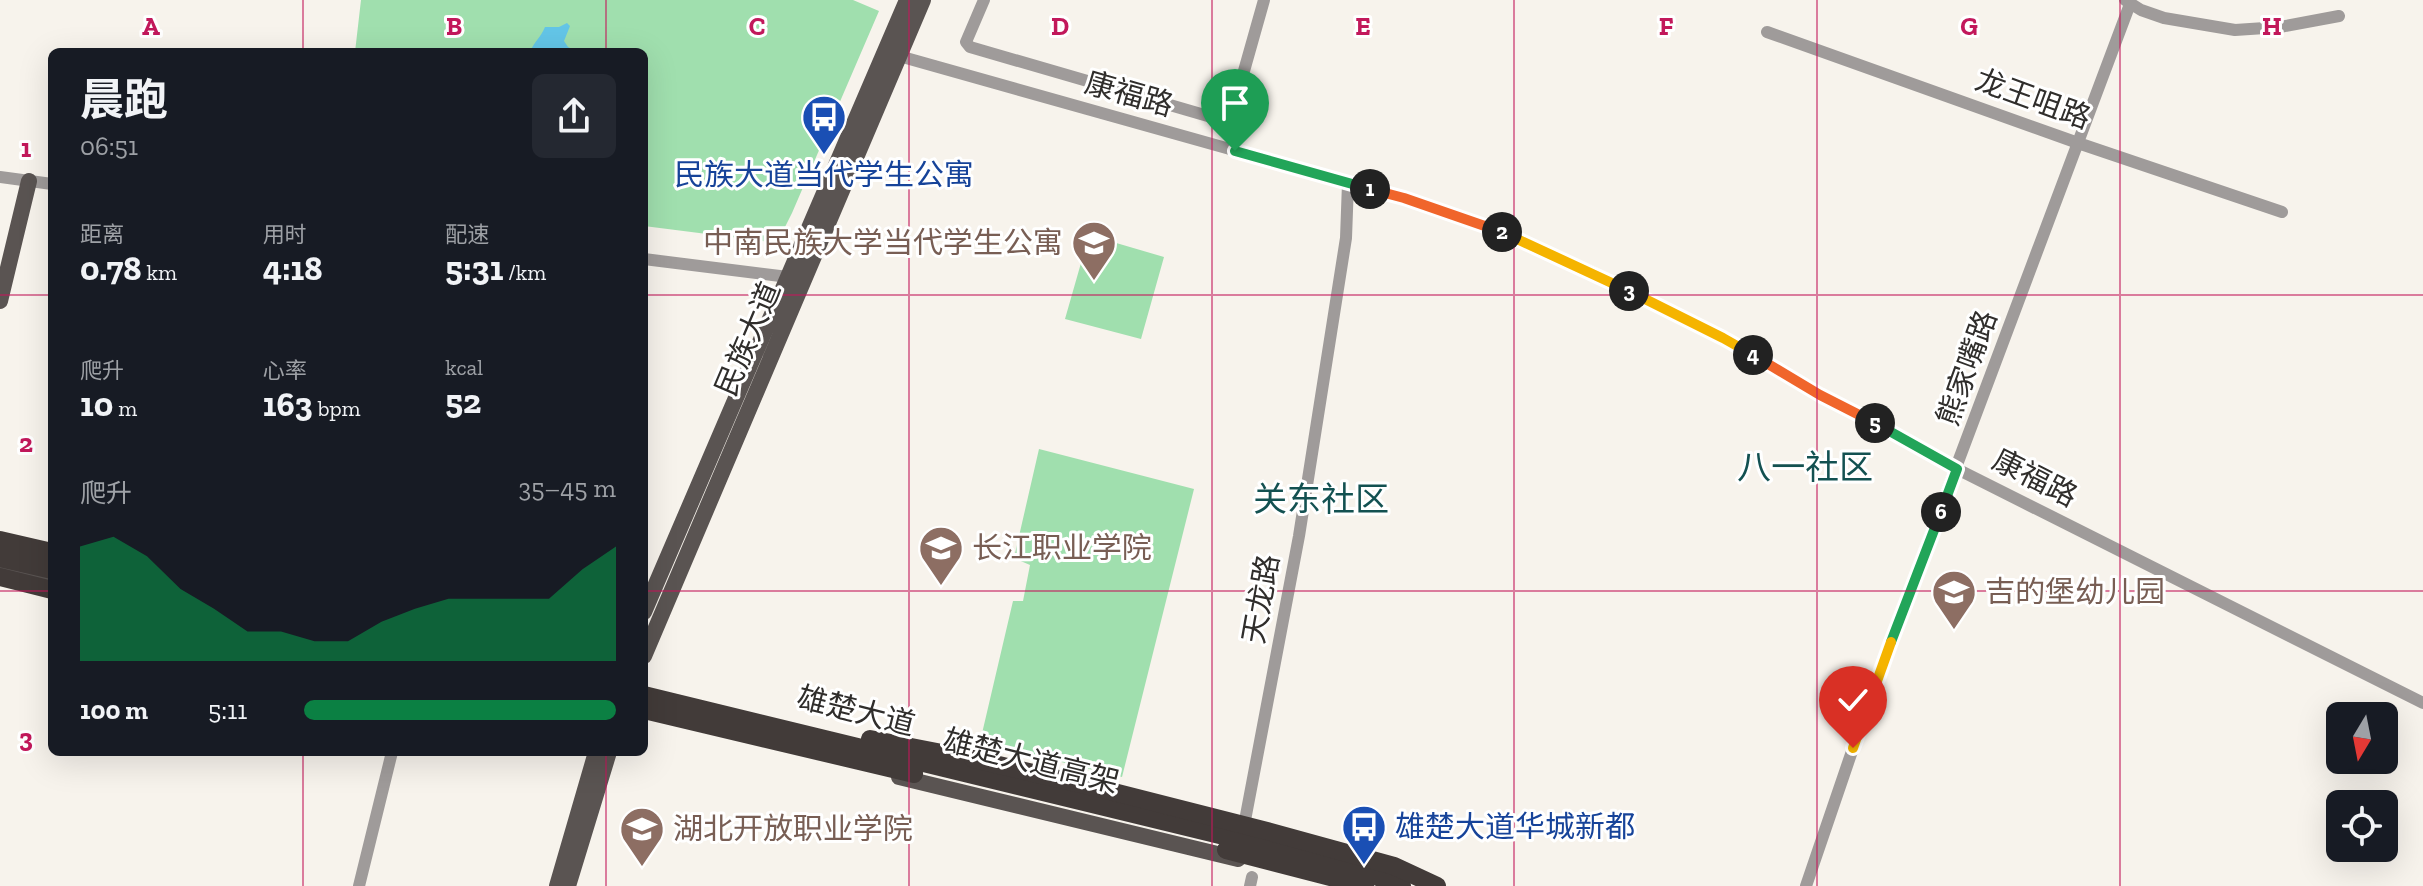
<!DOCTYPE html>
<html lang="zh">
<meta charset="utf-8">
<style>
body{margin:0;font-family:"Zilla Slab","Noto Sans SC",serif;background:#242831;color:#f1f3f6;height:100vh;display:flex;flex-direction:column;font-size:30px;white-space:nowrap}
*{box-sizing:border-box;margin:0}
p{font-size:26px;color:#9ea1a6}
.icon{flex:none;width:44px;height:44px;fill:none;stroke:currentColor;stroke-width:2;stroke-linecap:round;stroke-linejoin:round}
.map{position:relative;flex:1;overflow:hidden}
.drawer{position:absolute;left:48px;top:48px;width:600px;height:708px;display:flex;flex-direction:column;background:#171b24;border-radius:12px;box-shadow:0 8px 32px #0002}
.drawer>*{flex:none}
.needle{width:52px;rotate:190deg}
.buttons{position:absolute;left:2326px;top:702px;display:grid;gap:16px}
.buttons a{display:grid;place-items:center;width:72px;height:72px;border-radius:12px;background:#171b24;box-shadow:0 8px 32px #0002;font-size:40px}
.pin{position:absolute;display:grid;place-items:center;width:68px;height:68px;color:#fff;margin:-82px -34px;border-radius:50% 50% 50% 0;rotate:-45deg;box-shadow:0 0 8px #0007}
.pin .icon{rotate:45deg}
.km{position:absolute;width:40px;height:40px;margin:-20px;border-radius:50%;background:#222;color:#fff;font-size:22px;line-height:40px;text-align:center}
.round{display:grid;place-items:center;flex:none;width:84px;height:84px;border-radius:12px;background:#242831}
.overview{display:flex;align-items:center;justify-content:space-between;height:136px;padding:0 32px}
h1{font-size:44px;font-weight:700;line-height:60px}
.figures{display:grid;grid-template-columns:repeat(3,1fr);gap:12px;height:136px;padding:8px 32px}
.figures div{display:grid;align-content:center}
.figures b{font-size:34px;font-weight:700}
.figures small{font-size:22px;font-weight:400}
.figures p{font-size:22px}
.chart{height:224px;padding:16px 32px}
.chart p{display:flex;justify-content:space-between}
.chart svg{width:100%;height:144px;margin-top:8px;fill:#0b8043;opacity:.7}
ul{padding:0 32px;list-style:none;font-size:26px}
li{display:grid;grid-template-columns:128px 96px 1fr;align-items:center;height:60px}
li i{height:20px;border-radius:10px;background:#0b8043}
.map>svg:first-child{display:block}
</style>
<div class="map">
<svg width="2423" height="886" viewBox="0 0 2423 886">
<rect width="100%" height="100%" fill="#f7f3ec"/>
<path fill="#a0dfae" d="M361,0H853L879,11L792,213L777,243L644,226V52H355Z
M1089,235L1164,257L1141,339L1065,319Z
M1039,449L1194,489L1122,777L980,742L1013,601H1023L1030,565L1014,558Z"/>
<path fill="#63c5e7" d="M567,23L570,26L564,41L568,47C581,55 594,44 606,52H530C534,42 541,37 545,27H559Z"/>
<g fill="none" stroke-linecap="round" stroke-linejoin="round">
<path stroke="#9f9b9a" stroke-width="12" d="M984,0L966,42L970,47L1225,121L1231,117L1264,0
M2125,0L2141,10L2164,18L2235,30L2280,27L2339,16
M1767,32L2078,143L2282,212
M899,56L1404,198L1499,231L1594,273L1723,338L1820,395L1957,469L2423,703
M0,177L52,184
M644,259L788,277
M1243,831L1299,536L1346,238L1348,183
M359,886L392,752
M1250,886L1252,877
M1806,886L1878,675L2130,4"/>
<path stroke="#5a5452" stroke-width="16" d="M0,301L29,181
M0,567L52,580
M644,612L907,0
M644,656L923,0
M899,777L1238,859
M557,886L596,752
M568,886L609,752"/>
<path stroke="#423b39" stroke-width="18" d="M0,540L52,552
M0,558L52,570
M0,577L52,590
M644,695L1351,867L1402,886
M644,710L914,774
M870,739L973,759
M1226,850L1365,886"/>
<path stroke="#423b39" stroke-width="18" d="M973,759L1106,790L1267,831L1394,866L1437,886"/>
</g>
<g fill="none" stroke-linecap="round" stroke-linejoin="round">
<g stroke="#fff" stroke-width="16">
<path id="split-1" d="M1235,151L1370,189"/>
</g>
<g stroke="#fff" stroke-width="16">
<path id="split-2" d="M1370,189L1404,198L1502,232"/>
</g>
<g stroke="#fff" stroke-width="16">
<path id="split-3" d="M1502,232L1629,291"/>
</g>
<g stroke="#fff" stroke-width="16">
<path id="split-4" d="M1629,291L1723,338L1753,355"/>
</g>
<g stroke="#fff" stroke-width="16">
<path id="split-5" d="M1753,355L1820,395L1875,423"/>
</g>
<g stroke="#fff" stroke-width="16">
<path id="split-6" d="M1875,423L1957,469L1941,512"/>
</g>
<g stroke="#fff" stroke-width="16">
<path id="split-7" d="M1891,642L1941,512"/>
</g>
<g stroke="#fff" stroke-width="16">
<path id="split-8" d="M1853,748L1891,642"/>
</g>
<use href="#split-1" stroke="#22a559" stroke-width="10"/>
<use href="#split-2" stroke="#f0652b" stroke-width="10"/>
<use href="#split-3" stroke="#f5b400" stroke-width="10"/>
<use href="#split-4" stroke="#f5b400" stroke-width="10"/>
<use href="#split-5" stroke="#f0652b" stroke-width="10"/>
<use href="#split-6" stroke="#22a559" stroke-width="10"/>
<use href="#split-7" stroke="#22a559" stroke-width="10"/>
<use href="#split-8" stroke="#f5b400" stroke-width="10"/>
</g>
<path fill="none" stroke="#c2185b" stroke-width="2" stroke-opacity="0.55" d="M303,0V52M606,0V52M909,0V886M1212,0V886M1514,0V886M1817,0V886M2120,0V886M0,295H52M644,295H2423M0,591H52M644,591H2423M303,752V886M606,752V886"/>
<defs>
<g id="bus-pin" transform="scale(2.3)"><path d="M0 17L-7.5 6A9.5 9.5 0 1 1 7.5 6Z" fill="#1a4fb4" stroke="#fff"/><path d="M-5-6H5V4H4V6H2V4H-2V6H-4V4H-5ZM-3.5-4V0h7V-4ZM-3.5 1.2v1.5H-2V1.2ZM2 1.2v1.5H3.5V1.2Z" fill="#fff"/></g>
<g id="university-pin" transform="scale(2.3)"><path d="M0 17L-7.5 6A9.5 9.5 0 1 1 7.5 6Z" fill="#8d6e63" stroke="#fff"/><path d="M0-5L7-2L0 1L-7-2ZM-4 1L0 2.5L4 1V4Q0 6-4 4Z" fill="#fff"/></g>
<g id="school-pin" transform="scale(2.3)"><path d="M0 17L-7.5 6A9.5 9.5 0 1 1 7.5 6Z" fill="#8d6e63" stroke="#fff"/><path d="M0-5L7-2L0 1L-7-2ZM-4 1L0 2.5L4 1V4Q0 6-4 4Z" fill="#fff"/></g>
</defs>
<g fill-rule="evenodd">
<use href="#bus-pin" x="824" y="117"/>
<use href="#university-pin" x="1094" y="243"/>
<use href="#university-pin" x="941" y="548"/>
<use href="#school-pin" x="1954" y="592"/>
<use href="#bus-pin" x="1364" y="827"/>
<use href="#university-pin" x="642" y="829"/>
</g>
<g text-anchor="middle" stroke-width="6" stroke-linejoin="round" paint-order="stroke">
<g font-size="30" fill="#302e2c" stroke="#fff">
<text transform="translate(1129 94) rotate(16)" y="10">康福路</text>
<text transform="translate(2033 99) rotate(20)" y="10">龙王咀路</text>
<text transform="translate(748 339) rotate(-67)" y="10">民族大道</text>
<text transform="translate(1967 368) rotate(-70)" y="10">熊家嘴路</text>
<text transform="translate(2035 478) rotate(27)" y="10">康福路</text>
<text transform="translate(1261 599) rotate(-80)" y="10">天龙路</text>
<text transform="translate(856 711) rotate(14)" y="10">雄楚大道</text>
<text transform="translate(1031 761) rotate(14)" y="10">雄楚大道高架</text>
</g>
<g font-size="30" fill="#164399" stroke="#fff">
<text x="824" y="185">民族大道当代学生公寓</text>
<text x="1395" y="837" text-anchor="start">雄楚大道华城新都</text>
</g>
<g font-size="30" fill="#785e54" stroke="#fff" text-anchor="start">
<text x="1063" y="253" text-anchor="end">中南民族大学当代学生公寓</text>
<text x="972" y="558">长江职业学院</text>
<text x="1985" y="602">吉的堡幼儿园</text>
<text x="673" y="839">湖北开放职业学院</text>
</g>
<g font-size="34" fill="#135151" stroke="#fff">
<text x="1805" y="479">八一社区</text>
<text x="1321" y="511">关东社区</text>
</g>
</g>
<g font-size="26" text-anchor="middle" font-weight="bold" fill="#c2185b" stroke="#fff" stroke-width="6" stroke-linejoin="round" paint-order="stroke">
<text x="151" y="35">A</text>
<text x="454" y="35">B</text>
<text x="757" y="35">C</text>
<text x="1060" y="35">D</text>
<text x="1363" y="35">E</text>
<text x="1666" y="35">F</text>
<text x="1969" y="35">G</text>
<text x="2272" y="35">H</text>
<text x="26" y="157">1</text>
<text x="26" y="452">2</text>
<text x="26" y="747">3</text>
</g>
</svg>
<div class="buttons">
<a><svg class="needle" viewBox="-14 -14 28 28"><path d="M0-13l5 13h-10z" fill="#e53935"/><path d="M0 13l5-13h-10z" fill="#9ea1a6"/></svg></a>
<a><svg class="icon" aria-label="locate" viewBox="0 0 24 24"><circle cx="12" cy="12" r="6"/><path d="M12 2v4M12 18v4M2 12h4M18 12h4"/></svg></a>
</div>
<div class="pin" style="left:1235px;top:151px;background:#1e9e55"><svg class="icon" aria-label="arrive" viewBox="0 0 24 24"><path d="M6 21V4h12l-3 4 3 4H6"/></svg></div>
<div class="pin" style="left:1853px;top:748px;background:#d93025"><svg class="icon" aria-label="check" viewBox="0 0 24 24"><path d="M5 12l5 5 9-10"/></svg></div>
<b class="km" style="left:1370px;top:189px">1</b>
<b class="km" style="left:1502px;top:232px">2</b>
<b class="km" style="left:1629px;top:291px">3</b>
<b class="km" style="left:1753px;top:355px">4</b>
<b class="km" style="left:1875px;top:423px">5</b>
<b class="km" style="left:1941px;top:512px">6</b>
<section class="drawer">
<div class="overview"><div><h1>晨跑</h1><p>06:51</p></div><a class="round"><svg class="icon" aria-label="share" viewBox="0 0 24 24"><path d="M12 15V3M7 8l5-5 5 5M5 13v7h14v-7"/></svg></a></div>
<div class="figures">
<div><p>距离</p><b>0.78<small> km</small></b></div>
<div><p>用时</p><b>4:18</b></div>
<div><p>配速</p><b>5:31<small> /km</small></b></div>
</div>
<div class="figures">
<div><p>爬升</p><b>10<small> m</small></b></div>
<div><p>心率</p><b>163<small> bpm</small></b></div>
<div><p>kcal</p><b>52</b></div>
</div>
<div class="chart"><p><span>爬升</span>35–45 m</p>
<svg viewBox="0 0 160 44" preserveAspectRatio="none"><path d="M0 44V9L10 6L20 12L30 22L40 28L50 35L60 35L70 38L80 38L90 32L100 28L110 25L120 25L130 25L140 25L150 16L160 9V44z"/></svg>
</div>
<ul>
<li><b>100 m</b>5:11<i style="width:100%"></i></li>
</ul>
</section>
</div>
